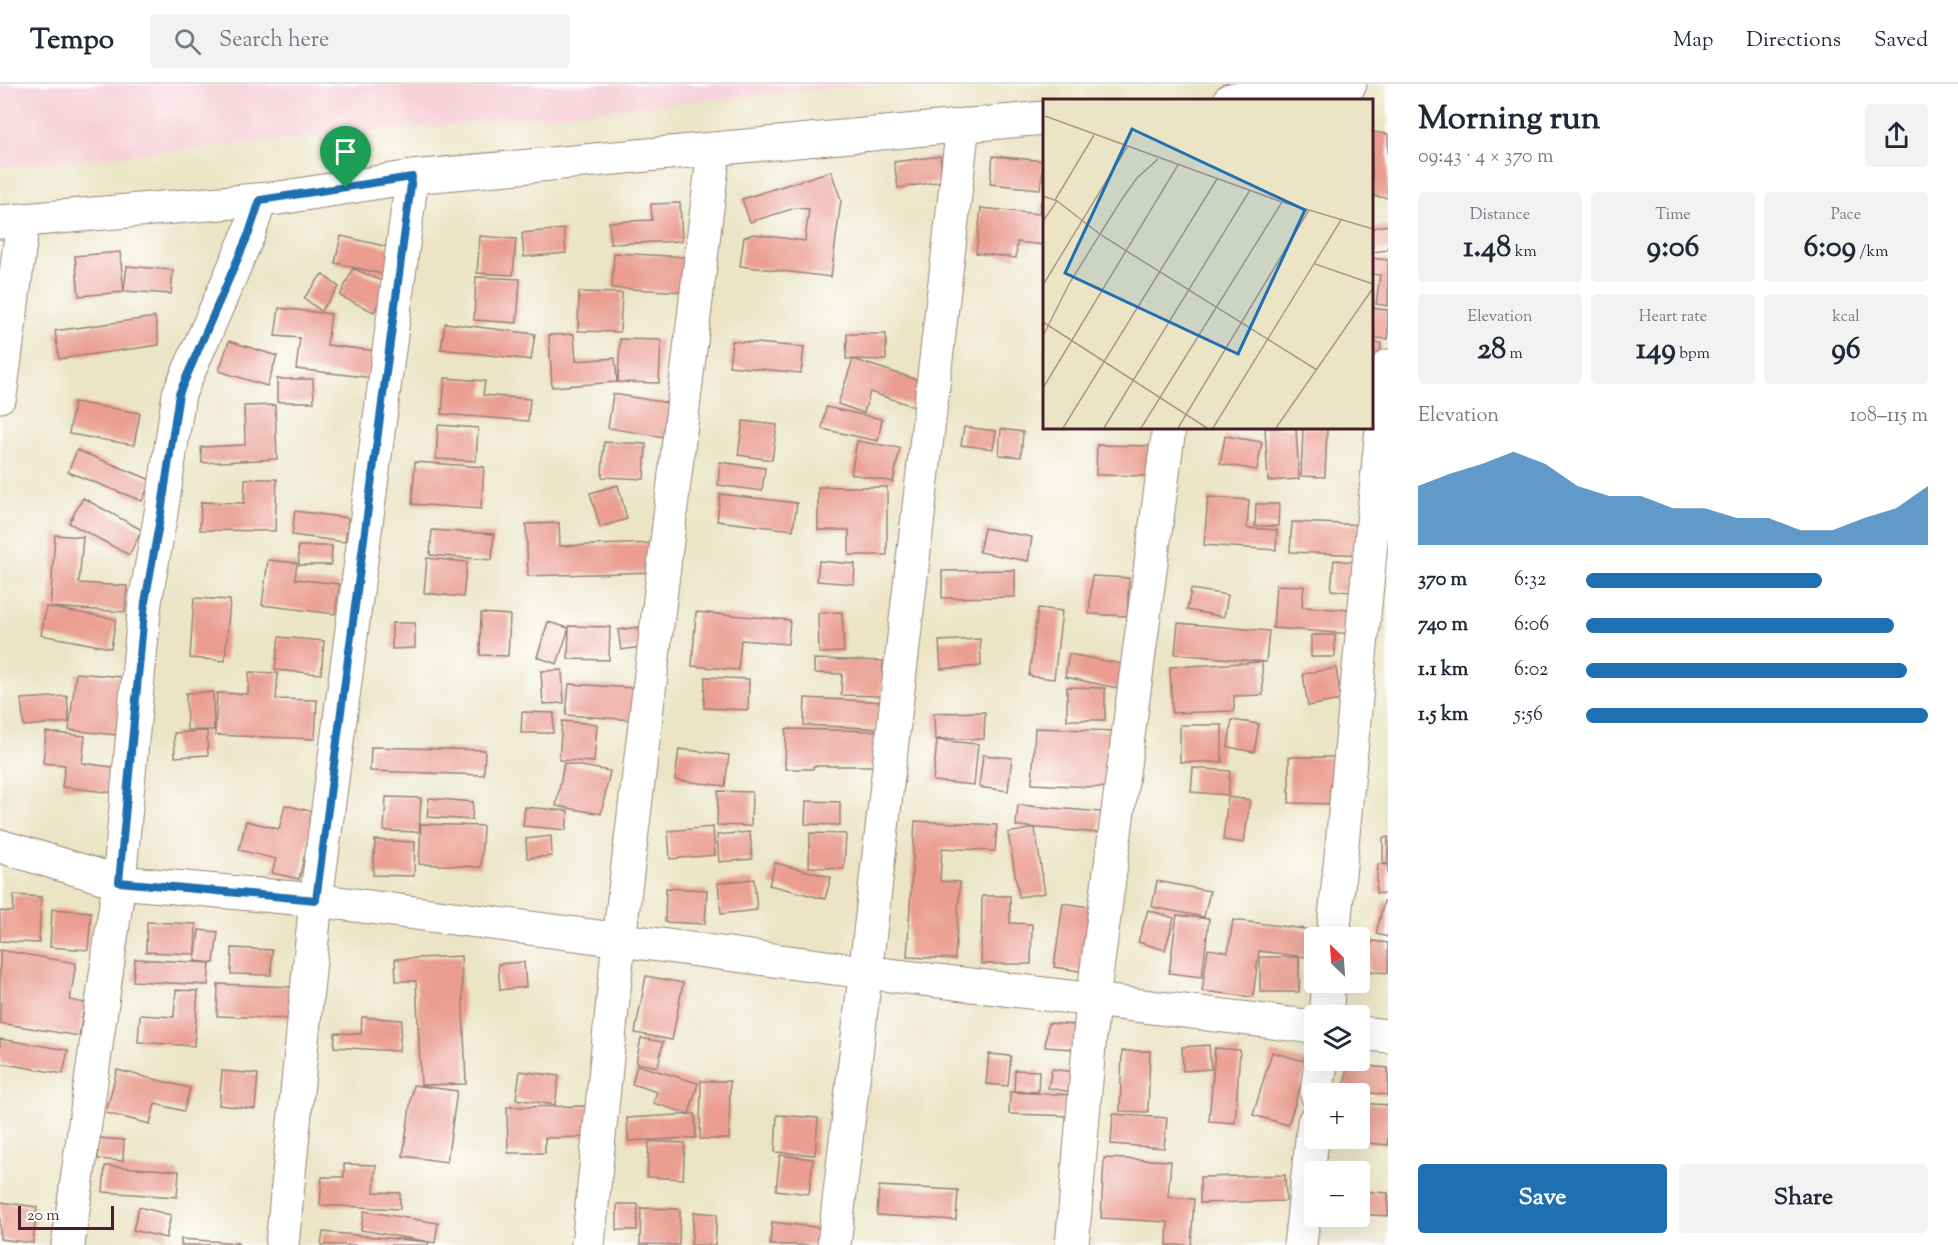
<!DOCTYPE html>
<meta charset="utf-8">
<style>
body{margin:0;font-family:"Sorts Mill Goudy",serif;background:#f2f2f3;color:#1f2937;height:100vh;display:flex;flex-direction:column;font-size:22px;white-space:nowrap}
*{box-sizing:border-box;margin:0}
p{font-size:20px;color:#747a83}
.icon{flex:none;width:33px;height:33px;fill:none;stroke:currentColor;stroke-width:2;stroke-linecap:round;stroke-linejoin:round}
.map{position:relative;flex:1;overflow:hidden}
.panel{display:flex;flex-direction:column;background:#fff;width:570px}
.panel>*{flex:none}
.needle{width:39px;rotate:335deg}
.controls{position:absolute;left:1304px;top:843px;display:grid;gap:12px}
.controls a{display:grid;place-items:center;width:66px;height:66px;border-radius:6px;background:#fff;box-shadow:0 6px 24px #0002;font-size:30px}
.scale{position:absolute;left:18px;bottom:15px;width:96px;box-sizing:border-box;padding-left:6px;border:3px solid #4a1f2b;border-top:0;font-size:16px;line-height:21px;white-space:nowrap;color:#4a1f2b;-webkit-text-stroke:4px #fff;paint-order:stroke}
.pin{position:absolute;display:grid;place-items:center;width:51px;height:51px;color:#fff;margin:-62px -26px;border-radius:50% 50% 50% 0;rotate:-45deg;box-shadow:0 0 6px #0007}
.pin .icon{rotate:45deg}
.round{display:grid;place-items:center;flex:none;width:63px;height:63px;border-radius:6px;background:#f2f2f3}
.head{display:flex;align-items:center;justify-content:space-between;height:102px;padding:0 30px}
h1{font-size:33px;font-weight:700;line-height:45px}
.metrics{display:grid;grid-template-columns:repeat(3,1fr);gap:9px;height:102px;padding:6px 30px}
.metrics div{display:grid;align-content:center;border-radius:6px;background:#f2f2f3;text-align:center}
.metrics b{font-size:30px;font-weight:700}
.metrics small{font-size:16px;font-weight:400}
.metrics p{font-size:16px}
.chart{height:168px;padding:12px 30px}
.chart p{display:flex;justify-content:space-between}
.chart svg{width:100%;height:108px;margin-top:6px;fill:#1f6fb2;opacity:.7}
.primary-button{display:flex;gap:12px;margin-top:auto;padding:12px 30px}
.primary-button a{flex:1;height:69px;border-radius:6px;background:#1f6fb2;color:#fff;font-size:24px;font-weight:700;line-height:69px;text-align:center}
.primary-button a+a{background:#f2f2f3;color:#1f2937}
ul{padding:0 30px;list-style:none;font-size:20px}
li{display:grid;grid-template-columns:96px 72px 1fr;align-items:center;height:45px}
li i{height:15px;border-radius:8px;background:#1f6fb2}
header{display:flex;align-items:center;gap:36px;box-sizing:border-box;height:84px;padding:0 30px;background:#fff;border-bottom:2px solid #e0e1e3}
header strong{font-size:28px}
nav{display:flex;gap:33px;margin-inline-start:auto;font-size:21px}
.search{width:420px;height:54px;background:#f2f2f3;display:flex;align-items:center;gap:15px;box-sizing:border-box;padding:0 21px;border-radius:6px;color:#747a83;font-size:22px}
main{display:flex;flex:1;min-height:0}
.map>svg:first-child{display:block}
</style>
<header>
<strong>Tempo</strong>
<div class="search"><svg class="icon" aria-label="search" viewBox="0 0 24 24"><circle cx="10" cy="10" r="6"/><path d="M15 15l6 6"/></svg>Search here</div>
<nav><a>Map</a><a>Directions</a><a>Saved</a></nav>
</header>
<main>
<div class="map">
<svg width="1388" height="1161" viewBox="0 0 1388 1161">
<rect width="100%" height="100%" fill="#fff"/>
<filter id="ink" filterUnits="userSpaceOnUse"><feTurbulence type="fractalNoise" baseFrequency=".0167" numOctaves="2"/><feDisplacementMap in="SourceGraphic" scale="12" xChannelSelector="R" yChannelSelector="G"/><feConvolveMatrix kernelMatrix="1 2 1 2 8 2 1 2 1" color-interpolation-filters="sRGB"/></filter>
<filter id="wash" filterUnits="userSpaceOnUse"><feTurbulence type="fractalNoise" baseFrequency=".008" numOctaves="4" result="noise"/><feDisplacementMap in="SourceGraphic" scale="24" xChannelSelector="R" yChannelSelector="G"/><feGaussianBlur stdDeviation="1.35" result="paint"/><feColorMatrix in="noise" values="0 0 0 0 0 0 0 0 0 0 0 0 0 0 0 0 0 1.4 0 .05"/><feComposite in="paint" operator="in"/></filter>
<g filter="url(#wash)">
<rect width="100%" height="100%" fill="#ebe5c6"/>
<path fill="#f6cfd7" d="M0,0H880L0,83Z"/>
<g id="blocks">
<path fill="#ea9d90" d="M1372,48L1388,50V114L1372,112Z
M940,72L943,97L898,104L894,78Z
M993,72L1044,77L1040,105L990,100Z
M831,87L841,116L831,193L740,182L744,153L754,150L805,157L809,125L795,124L750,138L742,115Z
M1041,117H1044V161L1017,158L1016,174L976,169L981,124L1039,130Z
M680,119L682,157L610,160L609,138L652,136L651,120Z
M1388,141V166L1372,168V144Z
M564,145L566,169L524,173L522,149Z
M341,152L406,167L399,194L335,179Z
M480,152L516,155L513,191L477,189Z
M120,168L124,208L79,212L75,172Z
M614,169L687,173L685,208L612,204Z
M1372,174L1388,176V222L1376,220L1380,191L1372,190Z
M127,182L173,186L171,210L124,207Z
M353,184L388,200L374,228L340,212Z
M322,190L339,203L321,227L304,214Z
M476,193L520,195L517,239L474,236Z
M579,208L622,209L620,248L578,247Z
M279,224L331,230L327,261L376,267L373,294L296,285L300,254L275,252Z
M1372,224L1388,226V255L1372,254Z
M155,233L159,261L59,275L55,247Z
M445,239L535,250L531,276L441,265Z
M574,250L576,277L615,274L617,298L552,303L549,251Z
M847,250H886V276L853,275L924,298L916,323L870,308L864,329L838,320L853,275H846Z
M620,255L661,256L659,299L618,298Z
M229,257L277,272L267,302L219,287Z
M732,257L804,263L801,289L729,282Z
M1372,258L1381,259L1378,295L1372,294Z
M445,294L485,297L483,311L530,315L528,337L442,330Z
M277,295H313L314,318H277Z
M613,310L675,320L670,354L608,344Z
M74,318L140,329L134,361L69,350Z
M275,321L277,375L202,379L201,363L245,361L244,322Z
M826,323L882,335L878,357L822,345Z
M743,337L777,341L772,376L738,371Z
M438,341L478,344L476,377L436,375Z
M964,343L996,347L993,365L961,361Z
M1265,344H1296L1299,395L1268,397Z
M1303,344H1327L1325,393L1301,392Z
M1001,345L1023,348L1021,373L999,371Z
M1225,352L1262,358L1257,386L1220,380Z
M857,357L900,364L893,398L851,390Z
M604,358L646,360L644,395L602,393Z
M1097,361L1151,362V392L1096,391Z
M77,366L151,396L142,417L68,388Z
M415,378L484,383L481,425L412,420Z
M720,378L765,384L762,407L718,401Z
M245,395H277L275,447L200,446L201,418L244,419Z
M618,401L627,435L600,443L590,409Z
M818,403H887V471H849V446H818Z
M720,410L797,419L793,446L717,437Z
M1208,413L1249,416L1247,444L1277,446L1276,466L1204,461Z
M83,414L142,446L129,471L69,439Z
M1256,420H1279L1278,442H1255Z
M295,427L348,434L345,458L292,451Z
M1292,438L1367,441L1365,471L1290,468Z
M559,439L560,462L655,459L656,488L528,492L526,440Z
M984,444L1032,453L1028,477L979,468Z
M432,446L494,450L492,476L430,471Z
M55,451L83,453L79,499L127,502L125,528L50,523Z
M298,462H332L331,481H299Z
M427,474L467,478L463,513L424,509Z
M268,476L297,479L295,495L339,500L335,530L262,521Z
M1334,476L1374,480L1370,510L1331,506Z
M819,477L855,480L854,500L817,497Z
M1015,486V513L942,514V487Z
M1092,492L1129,494L1127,532L1089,530Z
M1276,501L1304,502L1302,523L1368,527L1366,551L1273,544Z
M1191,505L1228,511L1224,533L1187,526Z
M194,514L230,516L225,577L190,574Z
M46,523L116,535L111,564L41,551Z
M1038,524L1062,527L1054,595L1029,592Z
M696,528L790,536L788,560L741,556L738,586L692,582Z
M842,528L844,568L819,569L818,529Z
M481,529L510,531L508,572L480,571Z
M548,538L569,544L557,580L537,573Z
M392,539H415V564L392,565Z
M1178,539L1269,547L1266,578L1175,570Z
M569,542L610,543L609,576L568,575Z
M638,543L641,563L621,566L618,546Z
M1311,551H1335V573H1311Z
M279,553L324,557L321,590L275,586Z
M980,555L981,582L941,585L939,557Z
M1069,570L1127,581L1122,605L1065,593Z
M814,575L883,577L882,612L841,611L842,590L814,589Z
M1262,578L1263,611L1234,612V627L1172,629L1170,583Z
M1336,584L1341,616L1308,622L1303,590Z
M562,586L564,619L543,620L541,587Z
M249,588L278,589L276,615L317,616L315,655L215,651L217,609L248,610Z
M76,589L122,593L127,652L69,646Z
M705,593L749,595L748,626L704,624Z
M569,600L635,604L633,636L566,631Z
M1067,603L1105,604V636H1067Z
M213,608L214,646H187L186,609Z
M67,612L69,638L24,642L21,615Z
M805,614L887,618L886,645L804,641Z
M522,628L554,629L553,649H521Z
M985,628L984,655H935L934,629Z
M1232,636L1259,640L1254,668L1228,663Z
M562,637L597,640L594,678L559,676Z
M1180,641H1222V678H1180Z
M1035,644L1115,647L1113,704L1032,700Z
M786,645L880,647L879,682H813V685H785Z
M207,647L208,671L175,673L174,649Z
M46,648L85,652L82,679L119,684L115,709L62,703L65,681L43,679Z
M937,656L978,660L974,701L933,697Z
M371,663L485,666L484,691L370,687Z
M679,665L729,671L725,702L675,696Z
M983,671L1012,674L1008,707L979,703Z
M1289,673H1338L1337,720L1289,719Z
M564,679L610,687L601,730L556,722Z
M1193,684L1230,687L1228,711L1191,708Z
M718,707L752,708L751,742L717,741Z
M386,713L421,714L419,748L384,747Z
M1228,713L1250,716L1244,759L1223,756Z
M429,714L473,718L472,736L427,733Z
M806,717L840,718V741L805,740Z
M285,721L315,728L299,795L272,789L276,775L239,766L246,737L279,745Z
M1018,721L1101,728L1099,749L1016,742Z
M525,723L568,727L566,746L523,742Z
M915,737L997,741L995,767L942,764L940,797L960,798L955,875L907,873Z
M421,740L483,742L481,783L419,780Z
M713,743L715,771L670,775L668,747Z
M1035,744L1045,809L1019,813L1008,749Z
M750,748L752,775L719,778L717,751Z
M810,749L846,750L844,785L809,783Z
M551,752L552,772L527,774L526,755Z
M1388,753V780H1383V754Z
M375,756L415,758L414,792L373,791Z
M775,779L831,793L825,815L769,801Z
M1378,780L1388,781V810L1376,809Z
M754,795L757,826L721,830L718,799Z
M1157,797L1210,807L1204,833L1152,823Z
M666,804L707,806L705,840L665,838Z
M14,811L41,813L39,859L0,857V827L13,828Z
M982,812H1010V839L1032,840L1031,880H981Z
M1384,817L1388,818V853L1376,850Z
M1063,819L1102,825L1092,889L1054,883Z
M52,825L91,828L88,866L50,863Z
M1148,826L1174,834L1165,866L1138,858Z
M1177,831L1209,835L1202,893L1169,889Z
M1233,836L1328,848L1327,854H1314V874L1259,867L1253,913L1202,907L1208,865L1228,868Z
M147,838L196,840L195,870L146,868Z
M199,846L218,848L214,879L195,877Z
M1372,857L1388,859V889L1368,887Z
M232,864L272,866L271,891L231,890Z
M0,866L76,879L70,916L85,919L79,952L0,939Z
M461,872L466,1000L421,1001L416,897H396L395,875Z
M1260,873H1299V908H1260Z
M135,875L210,879L208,901L133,897Z
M524,878L526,903L500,906L498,880Z
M646,892L683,899L672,956L635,949Z
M218,900L295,903L294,935L217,932Z
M176,906L198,907L194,962L138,958L140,931L174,933Z
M362,933L402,936L399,967L334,963L335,949L361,950Z
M1048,939L1088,942L1086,966L1045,963Z
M641,954L663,958L658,983L636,979Z
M0,955L68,966L63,990L0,979Z
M1209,961L1211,985L1183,987L1182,963Z
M1215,964L1240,966L1235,1039L1209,1037Z
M1122,967H1150L1148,1028L1120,1027Z
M1272,968L1308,978L1288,1041L1253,1031Z
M989,970L1011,972L1008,1002L986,1000Z
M1347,980L1388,984V1011L1344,1006Z
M637,981L698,999L689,1030L653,1019L657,1008L632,1000Z
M1052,985L1082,989L1079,1009L1048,1004Z
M117,986L190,1004L184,1027L155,1020L150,1040L106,1029Z
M1015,986L1039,987L1038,1008L1014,1007Z
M222,987L258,990L255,1025L219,1021Z
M520,987L559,992L555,1021L516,1015Z
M701,997H730L729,1055H700Z
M413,1001L457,1007L447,1078L403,1072Z
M1010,1008L1074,1011L1073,1032L1009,1030Z
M1359,1019L1388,1021V1061L1355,1058L1356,1054H1359Z
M589,1022V1053L545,1054V1069H508L507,1023Z
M695,1030L696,1054L628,1057L627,1034Z
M1113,1030L1167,1034L1164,1064L1111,1060Z
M777,1031L818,1034L815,1071L775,1068Z
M99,1054L124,1056L123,1077L98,1075Z
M649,1057L685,1059L683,1095L647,1093Z
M780,1071L813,1075L809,1110L776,1106Z
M1104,1074L1171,1077L1168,1113L1194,1115L1191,1161H1167L1168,1138L1101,1134Z
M344,1080L376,1081L374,1108L400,1109V1125L320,1121L322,1093H344Z
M105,1082L179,1087L177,1113L103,1108Z
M1285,1091L1286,1117L1200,1119V1093Z
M879,1102L958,1106L956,1136L877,1131Z
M1359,1107L1388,1109V1132L1359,1130Z
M0,1118L37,1123L33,1159L0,1155Z
M617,1120H638L637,1146H617Z
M139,1123L171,1131L166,1154L133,1146Z
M641,1124L680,1125L679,1161L640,1160Z
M364,1127L438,1139L435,1159L361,1146Z
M694,1128L717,1130L715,1161H691Z
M772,1138L822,1144L820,1161H770Z
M323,1148L429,1158L428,1161H321Z
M181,1155L238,1159V1161H181Z"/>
</g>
</g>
<g filter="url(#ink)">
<use href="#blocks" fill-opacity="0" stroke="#9a8278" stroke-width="1.5"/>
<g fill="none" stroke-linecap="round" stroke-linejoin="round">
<g stroke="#9a8278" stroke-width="35">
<path id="minor" d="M1230,16L1350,0
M0,138L279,114L412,93L1044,34
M0,312L23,136
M0,762L119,798L316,816L865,888L1314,943
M1333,854L1388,282
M1326,932L1329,898
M1359,949L1388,952
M1317,1010L1321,976
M68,1161L119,798L145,518L161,429L179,310L249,149L260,116
M282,1161L316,816L412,93
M588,1161L619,856L714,66
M834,1161L963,41
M1072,1161L1093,915L1169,344
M1300,1161L1314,1038"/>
</g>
<use href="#minor" stroke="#fff" stroke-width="33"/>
</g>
</g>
<g fill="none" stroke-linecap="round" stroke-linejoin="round" filter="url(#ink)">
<g stroke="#fff" stroke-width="12">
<path id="route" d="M412,93L316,816L119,798L145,518L161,429L179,310L249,149L260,116Z"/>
</g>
<use href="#route" stroke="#1f6fb2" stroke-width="8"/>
</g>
<g transform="translate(1043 15)">
<rect width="330" height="330" fill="#ebe5c6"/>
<path fill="none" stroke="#ab9688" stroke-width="1.5" d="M2,17L239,103L330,130M0,97L14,102L0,122M12,101L51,36M14,102L58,136L274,271M272,165L330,185M0,186L84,48M0,223L164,329M0,237L26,185L77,103L94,79L115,60M0,289L135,66M20,329L174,80M61,329L207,91M98,329L239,103M135,329L266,111M170,329L298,121M233,329L330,189"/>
<path fill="#1f6fb2" fill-opacity="0.15" stroke="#1f6fb2" stroke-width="3" d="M89,30L262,111L195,255L22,174Z"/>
<rect width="330" height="330" fill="none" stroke="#4a1f2b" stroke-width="3"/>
</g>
</svg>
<div class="controls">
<a><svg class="needle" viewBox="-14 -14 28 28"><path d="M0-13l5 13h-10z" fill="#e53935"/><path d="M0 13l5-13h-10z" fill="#747a83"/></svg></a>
<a><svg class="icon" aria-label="layers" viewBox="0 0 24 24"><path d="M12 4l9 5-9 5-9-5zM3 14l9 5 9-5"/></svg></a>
<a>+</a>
<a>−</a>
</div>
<div class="scale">20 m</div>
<div class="pin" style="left:346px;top:104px;background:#1e9e55"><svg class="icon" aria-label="arrive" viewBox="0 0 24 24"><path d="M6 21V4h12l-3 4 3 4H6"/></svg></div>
</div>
<section class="panel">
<div class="head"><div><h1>Morning run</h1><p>09:43 · 4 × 370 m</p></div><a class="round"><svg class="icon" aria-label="share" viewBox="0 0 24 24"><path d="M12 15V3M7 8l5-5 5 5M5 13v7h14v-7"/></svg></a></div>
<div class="metrics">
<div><p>Distance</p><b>1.48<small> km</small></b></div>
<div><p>Time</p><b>9:06</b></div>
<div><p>Pace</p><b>6:09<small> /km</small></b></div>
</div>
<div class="metrics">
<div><p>Elevation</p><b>28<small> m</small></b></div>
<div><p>Heart rate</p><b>149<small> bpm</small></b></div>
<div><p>kcal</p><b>96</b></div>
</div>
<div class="chart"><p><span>Elevation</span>108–115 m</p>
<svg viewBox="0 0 160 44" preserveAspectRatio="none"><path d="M0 44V20L10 15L20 11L30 6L40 11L50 20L60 24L70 24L80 29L90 29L100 33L110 33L120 38L130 38L140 33L150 29L160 20V44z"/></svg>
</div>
<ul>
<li><b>370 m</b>6:32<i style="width:69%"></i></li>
<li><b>740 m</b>6:06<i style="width:90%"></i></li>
<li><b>1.1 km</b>6:02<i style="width:94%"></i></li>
<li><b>1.5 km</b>5:56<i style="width:100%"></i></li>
</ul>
<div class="primary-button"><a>Save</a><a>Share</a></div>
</section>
</main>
